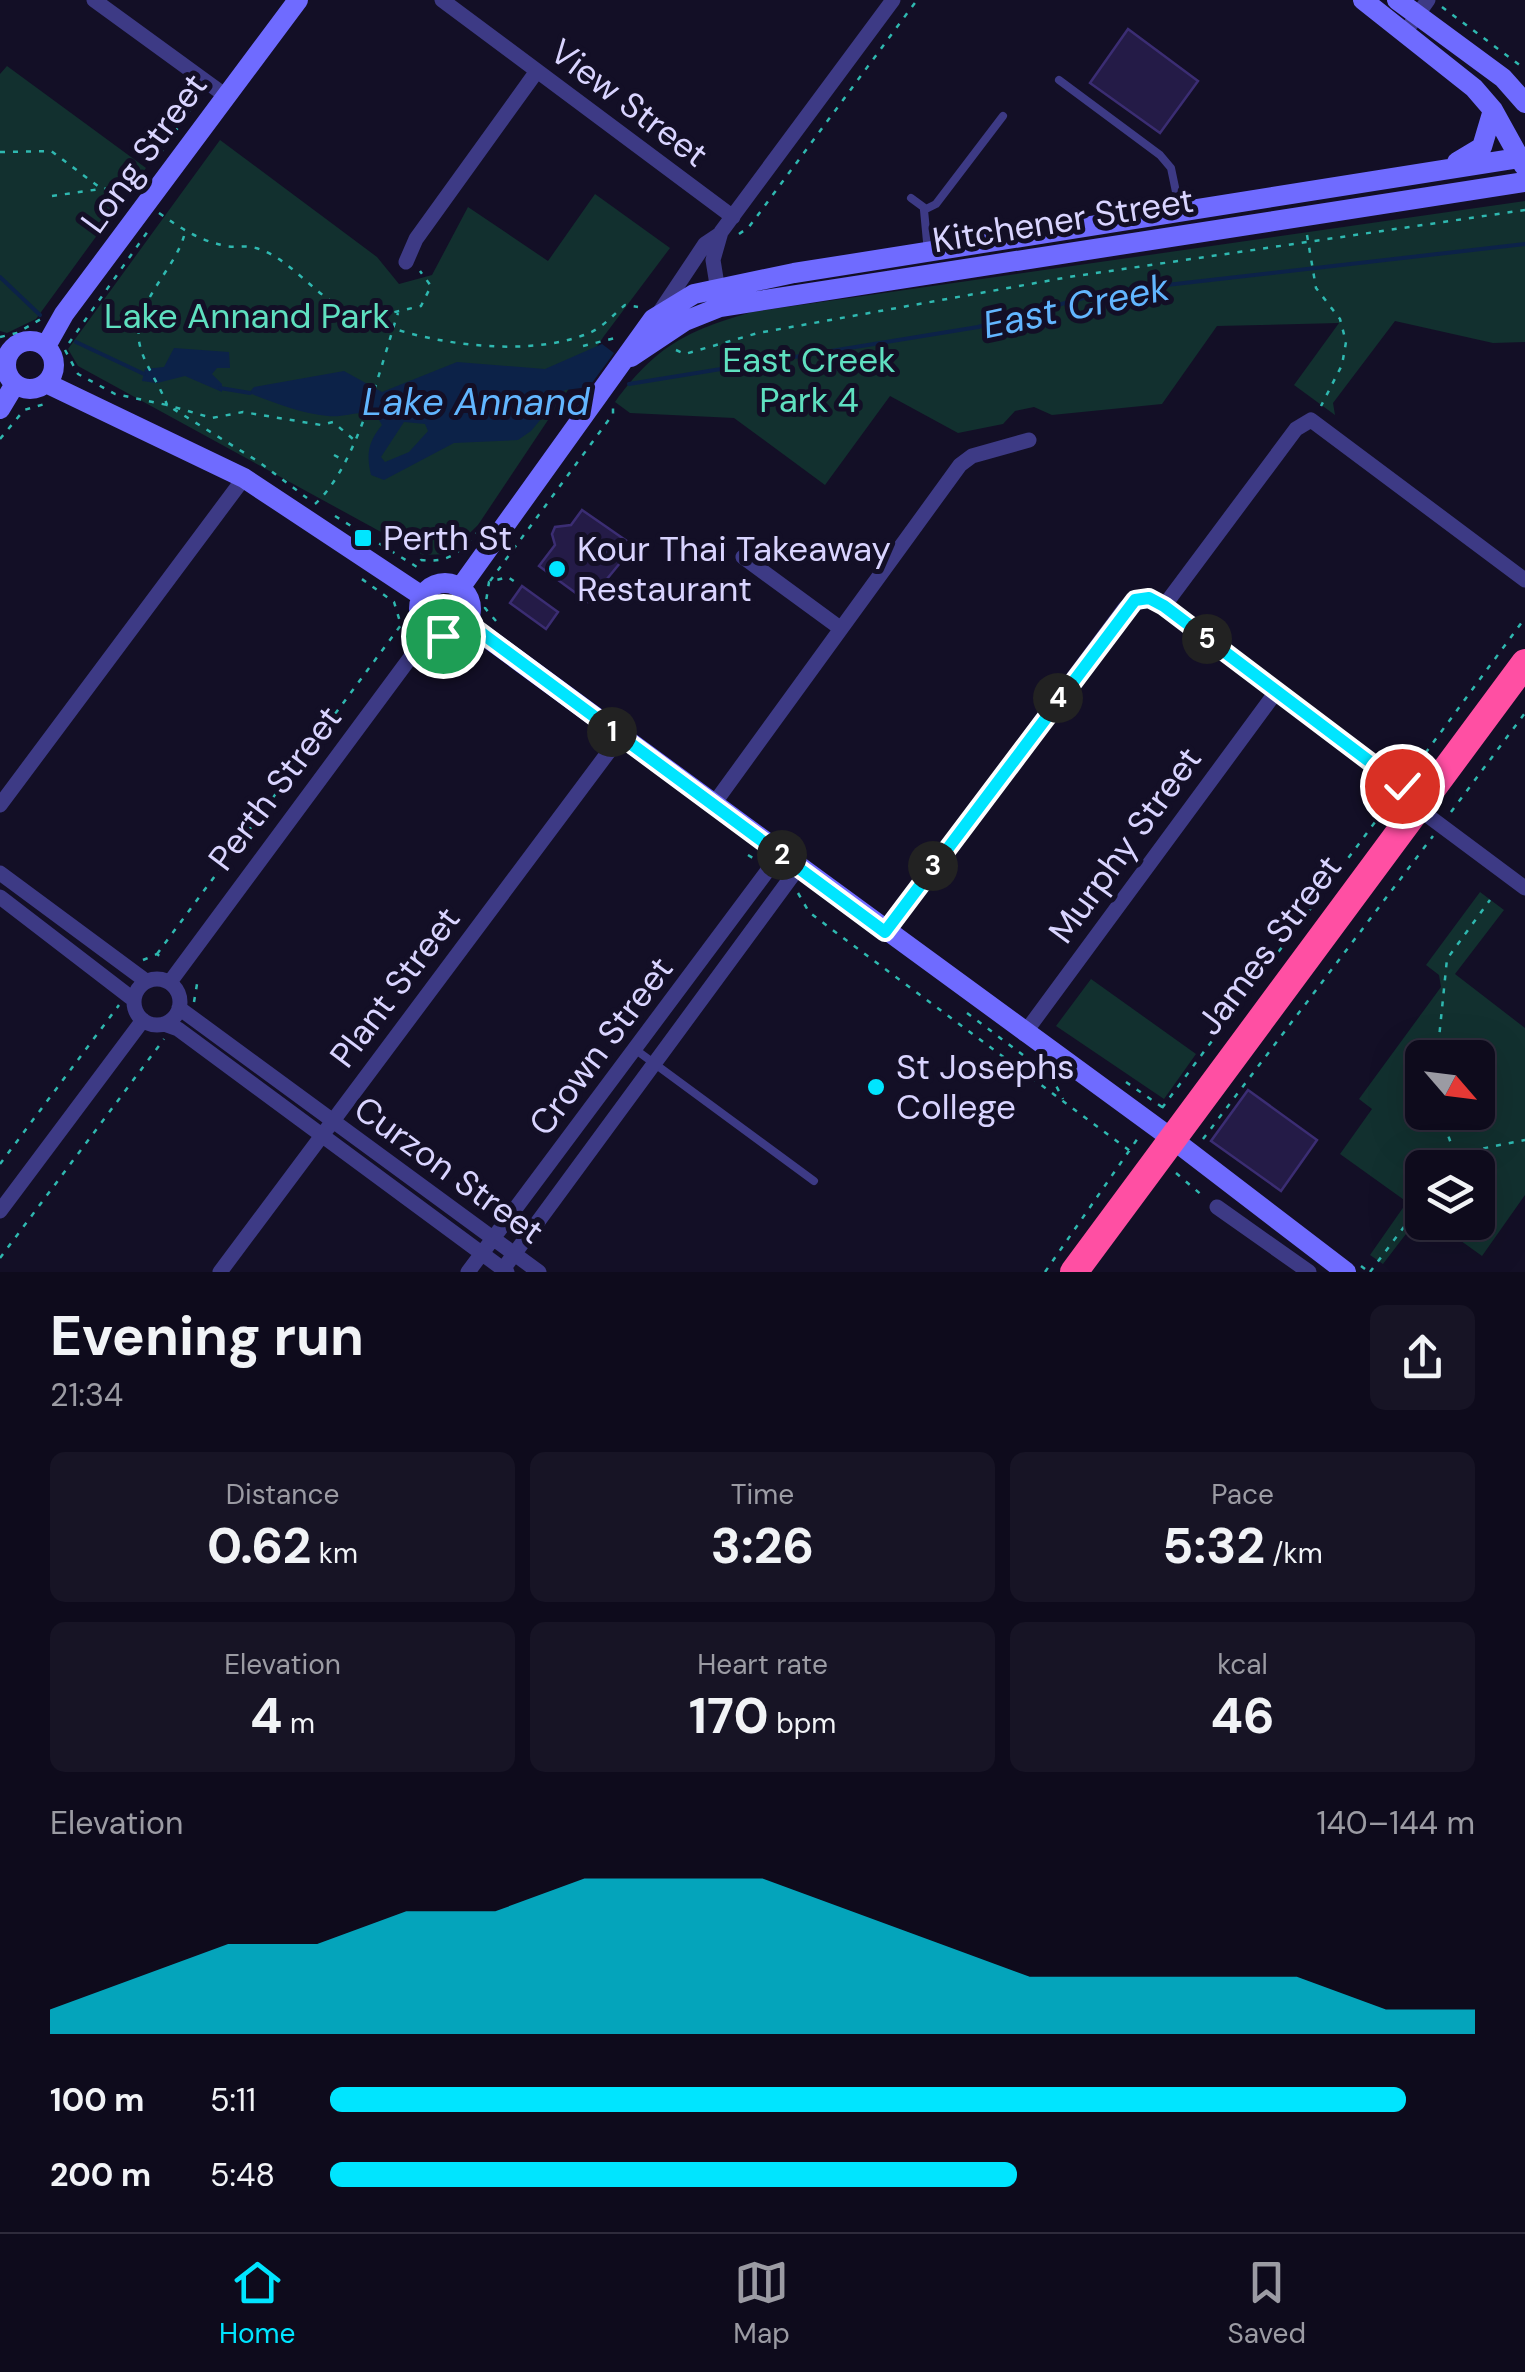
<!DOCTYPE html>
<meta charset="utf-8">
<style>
body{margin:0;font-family:"DM Sans",sans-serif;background:#171425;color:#f1f3f6;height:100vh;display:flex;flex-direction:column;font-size:38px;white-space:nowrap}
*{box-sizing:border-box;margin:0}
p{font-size:32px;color:#9b9ba3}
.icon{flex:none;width:55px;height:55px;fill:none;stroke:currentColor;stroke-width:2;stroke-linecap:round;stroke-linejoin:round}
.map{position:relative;height:1272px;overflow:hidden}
.drawer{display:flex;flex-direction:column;background:#0e0b1c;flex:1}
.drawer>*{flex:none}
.needle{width:65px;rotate:118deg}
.controls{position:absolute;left:1405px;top:1040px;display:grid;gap:20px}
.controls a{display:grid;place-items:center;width:90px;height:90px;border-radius:15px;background:#0e0b1c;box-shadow:0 10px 40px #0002,0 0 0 2px #2e2b3b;font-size:50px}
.pin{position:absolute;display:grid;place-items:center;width:85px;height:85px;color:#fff;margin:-42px;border:5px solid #fff;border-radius:50%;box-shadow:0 2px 10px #0007}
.km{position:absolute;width:50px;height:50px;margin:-25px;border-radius:50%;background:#222;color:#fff;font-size:28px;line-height:50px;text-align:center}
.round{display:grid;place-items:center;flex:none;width:105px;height:105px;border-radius:15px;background:#171425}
.overview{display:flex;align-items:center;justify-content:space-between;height:170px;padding:0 50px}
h1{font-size:55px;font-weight:700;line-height:75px}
.metrics{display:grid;grid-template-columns:repeat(3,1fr);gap:15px;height:170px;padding:10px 50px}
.metrics div{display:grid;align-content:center;border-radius:15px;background:#171425;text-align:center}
.metrics b{font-size:50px;font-weight:700}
.metrics small{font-size:28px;font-weight:400}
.metrics p{font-size:28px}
.chart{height:280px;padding:20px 50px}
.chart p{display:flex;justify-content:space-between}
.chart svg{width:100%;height:180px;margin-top:10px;fill:#00e5ff;opacity:.7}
ul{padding:0 50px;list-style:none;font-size:32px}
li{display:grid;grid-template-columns:160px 120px 1fr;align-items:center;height:75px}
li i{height:25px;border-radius:12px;background:#00e5ff}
.tab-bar{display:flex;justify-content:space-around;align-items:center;height:140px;border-top:2px solid #2e2b3b;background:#0e0b1c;font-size:28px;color:#9b9ba3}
.tab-bar a{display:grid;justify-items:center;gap:5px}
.tab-bar .selected{color:#00e5ff}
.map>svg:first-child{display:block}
</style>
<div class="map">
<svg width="1525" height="1272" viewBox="0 0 1525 1272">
<rect width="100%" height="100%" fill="#130f26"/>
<path fill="#12302f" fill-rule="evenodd" d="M7,66L146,168L36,319L7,333L0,331V74Z
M220,140L377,257L399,284L432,275L468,207L548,261L595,194L670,248L604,336L478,525L448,554L423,555L78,366L68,349Z
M1525,201V342L1493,343L1395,321L1333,403L1335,415L1294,385L1339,323L1217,326L1162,404L1052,415L1034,407L1015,411L1003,424L958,433L890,396L825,485L734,418L630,413L615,402C656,346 686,331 752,312Z
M1480,892L1504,910L1455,974L1525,1028V1195L1482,1256L1436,1223L1478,1222V1168H1422V1213L1383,1264L1370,1255L1407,1202L1340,1154L1372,1109L1359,1099L1441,987L1439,975L1426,965ZM1422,1058H1478V1112H1422Z
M1091,979L1196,1054L1164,1099L1056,1026Z"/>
<path fill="#0c2248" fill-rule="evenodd" d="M602,344L614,353L589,387L565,390L531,431L518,440L454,443L384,480L371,475C366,454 368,442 382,425L376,415C358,409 346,418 328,416C300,413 275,403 249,393L254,387L344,371L382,392L457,362L545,369ZM404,422L425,424L428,431L409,452L385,462L381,457Z
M174,348L229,352L230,368H217L212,374L222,384V392L185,376L157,383L142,381L145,369L164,367Z"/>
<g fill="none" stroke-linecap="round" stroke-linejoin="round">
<path stroke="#0c2248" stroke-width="4" d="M0,277L40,315
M76,342L144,374
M629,384L978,327L1105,292L1525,244
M220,388L250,393"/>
</g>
<path fill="#241b47" stroke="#3b2d73" stroke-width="2.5" d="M1128,29L1198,81L1160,133L1090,83Z
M582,510L634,546L588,602L539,566L555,545L552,534L555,527L571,525Z
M522,586L558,612L546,629L510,603Z
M1248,1090L1317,1140L1281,1191L1211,1141Z"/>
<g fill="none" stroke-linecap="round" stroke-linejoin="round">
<path stroke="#2fb8b0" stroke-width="2.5" stroke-dasharray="5 8" stroke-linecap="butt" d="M1442,7L1525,69
M0,152L51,151L102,189L121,187L131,196
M160,154L200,95
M52,196L100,189
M159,213C182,229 198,240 226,246C236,248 247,245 256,248C287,257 310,289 337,305C400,341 520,362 589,333C602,328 614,314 625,305L638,307
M739,234L749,227L917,0
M1307,235L1316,288L1340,319L1346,342L1342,365L1321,406
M184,236C174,271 130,306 140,346C145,366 160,385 167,405L212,418L243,412L321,425L333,422L353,439
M369,318L421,306L431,286L420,271
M0,337L17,333L41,319
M69,343L148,231
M583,346L615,338
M65,350L78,374L115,394L167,405L259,462L307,498
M676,350L685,354L758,333L1069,277L1525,210
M0,439L24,410L48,403
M334,455L345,461
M315,504C357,466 380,368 398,313
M335,516L417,567L421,560C450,563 458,553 477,533
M490,581L613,414V404
M496,621L485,608L489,582L508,577L515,582
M435,657L454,655L467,647
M1410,774L1525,618
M1451,812L1525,713
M748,855L756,860
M798,893L809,912L826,925L1130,1151
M157,954L401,625L394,602L359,577
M143,960L157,954L165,960
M194,1002L197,984
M967,1013L1051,1076L1063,1099
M1437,1058L1447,959L1490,900
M1126,1082L1162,1107
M1162,1108L1393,798
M1440,1112L1456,1158
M1203,1139L1433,836
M0,1164L119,1005
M1451,1168L1470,1151L1525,1140
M1176,1173L1204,1197
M0,1258L164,1039
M1361,1266L1369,1272
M1045,1272L1138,1138
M1370,1272L1422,1203"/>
<path stroke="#3d3a85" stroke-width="8" d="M1059,80L1160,155L1171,168L1180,211
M911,198L926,209
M928,252L924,210L936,204L1003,116
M636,1050L814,1181"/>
<path stroke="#3d3a85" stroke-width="15" d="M94,0L226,96
M442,0L733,217
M1406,31L1428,0
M406,262L416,239L537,71
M719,297L713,260L721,232L893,0
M659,313L705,244L720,234
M743,557L840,628
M1164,606L1408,790L1431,818L1525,888
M0,805L244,478
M713,805L960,465L972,456L1029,440
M0,873L146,981
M0,897L134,1000
M885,931L1125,608L1149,598L1164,606L1296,429L1311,420L1525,580
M134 1002a23 23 0 1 1 46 0a23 23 0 1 1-46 0Z
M170,982L430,631
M179,1008L539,1272
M164,1024L178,1029L507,1272
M1024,1034L1276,692
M1217,1207L1309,1272
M0,1211L143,1020
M220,1272L619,738
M468,1272L780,854
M501,1272L798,868"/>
<path stroke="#6f6bff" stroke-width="20" d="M1363,0L1474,88L1493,110L1524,166
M1397,0L1503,78L1525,103
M1457,162L1482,147L1493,110
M6 365a24 24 0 1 1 48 0a24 24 0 1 1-48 0Z
M46,346L64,314L298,0
M631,357L685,321L720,307L1525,182
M46,383L244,478L422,596
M0,409L15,384
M419 609a26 26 0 1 1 52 0a26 26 0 1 1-52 0Z
M460,588L653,319L694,294L794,273L1525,157
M467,623L1171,1138L1346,1272"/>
<path stroke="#ff4fa3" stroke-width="28" d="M1074,1272L1525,663"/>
</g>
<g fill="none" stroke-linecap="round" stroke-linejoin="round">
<g stroke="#fff" stroke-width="20">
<path id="route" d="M443,636L457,633L468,623L885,932L1135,600L1149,598L1164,606L1402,786"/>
</g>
<use href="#route" stroke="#00e5ff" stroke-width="12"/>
</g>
<g fill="#00e5ff" stroke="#130f26" stroke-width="4">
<rect x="353" y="528" width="20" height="20" rx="5"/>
<circle cx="557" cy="569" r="10"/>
<circle cx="876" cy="1087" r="10"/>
</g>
<g text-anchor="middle" stroke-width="10" stroke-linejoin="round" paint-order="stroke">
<g font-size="35" fill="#d9d4ff" stroke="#130f26">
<text transform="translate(629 103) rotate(37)" y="12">View Street</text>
<text transform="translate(144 153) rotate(-54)" y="12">Long Street</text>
<text transform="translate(1063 220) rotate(-9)" y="12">Kitchener Street</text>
<text transform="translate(275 788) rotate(-53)" y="12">Perth Street</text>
<text transform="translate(1125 845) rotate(-54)" y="12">Murphy Street</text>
<text transform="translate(1269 945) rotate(-53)" y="12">James Street</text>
<text transform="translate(395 987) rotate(-53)" y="12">Plant Street</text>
<text transform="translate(601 1046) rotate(-53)" y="12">Crown Street</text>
<text transform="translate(449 1170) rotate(36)" y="12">Curzon Street</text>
</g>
<g font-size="35" fill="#5fe0c0" stroke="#130f26">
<text x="247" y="328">Lake Annand Park</text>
<text x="809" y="372">East Creek<tspan x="809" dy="40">Park 4</tspan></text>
</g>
<g font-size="35" fill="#d9d4ff" stroke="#130f26" text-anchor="start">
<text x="383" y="550">Perth St</text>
<text x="577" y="561">Kour Thai Takeaway<tspan x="577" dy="40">Restaurant</tspan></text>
<text x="896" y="1079">St Josephs<tspan x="896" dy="40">College</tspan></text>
</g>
<g font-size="38" font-style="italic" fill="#62b6ff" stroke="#130f26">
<text transform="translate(1076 306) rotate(-12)" y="13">East Creek</text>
<text x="476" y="415">Lake Annand</text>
</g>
</g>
</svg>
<div class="controls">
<a><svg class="needle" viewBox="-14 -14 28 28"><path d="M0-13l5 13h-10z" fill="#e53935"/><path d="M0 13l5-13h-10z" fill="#9b9ba3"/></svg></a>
<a><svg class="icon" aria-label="layers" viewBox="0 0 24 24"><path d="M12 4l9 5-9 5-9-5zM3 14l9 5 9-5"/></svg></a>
</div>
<div class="pin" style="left:443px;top:636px;background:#1e9e55"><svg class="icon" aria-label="arrive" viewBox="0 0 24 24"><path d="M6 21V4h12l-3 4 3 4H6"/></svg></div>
<div class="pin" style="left:1402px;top:786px;background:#d93025"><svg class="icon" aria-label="check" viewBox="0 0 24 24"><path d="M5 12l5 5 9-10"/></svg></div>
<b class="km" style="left:612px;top:732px">1</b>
<b class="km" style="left:782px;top:855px">2</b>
<b class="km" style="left:933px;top:866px">3</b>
<b class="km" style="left:1058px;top:698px">4</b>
<b class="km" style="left:1207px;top:639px">5</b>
</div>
<section class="drawer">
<div class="overview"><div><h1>Evening run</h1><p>21:34</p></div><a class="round"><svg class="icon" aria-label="share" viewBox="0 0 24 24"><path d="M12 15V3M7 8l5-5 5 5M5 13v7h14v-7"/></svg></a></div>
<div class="metrics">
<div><p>Distance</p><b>0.62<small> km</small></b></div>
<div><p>Time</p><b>3:26</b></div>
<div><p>Pace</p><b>5:32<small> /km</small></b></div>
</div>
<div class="metrics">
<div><p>Elevation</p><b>4<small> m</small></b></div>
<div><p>Heart rate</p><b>170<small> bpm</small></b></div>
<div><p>kcal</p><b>46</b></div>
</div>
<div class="chart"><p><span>Elevation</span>140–144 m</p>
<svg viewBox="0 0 160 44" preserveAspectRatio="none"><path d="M0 44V38L10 30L20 22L30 22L40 14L50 14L60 6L70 6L80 6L90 14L100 22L110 30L120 30L130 30L140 30L150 38L160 38V44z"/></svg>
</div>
<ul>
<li><b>100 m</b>5:11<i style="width:94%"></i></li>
<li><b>200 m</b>5:48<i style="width:60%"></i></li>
</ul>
</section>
<nav class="tab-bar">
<a class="selected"><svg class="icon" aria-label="home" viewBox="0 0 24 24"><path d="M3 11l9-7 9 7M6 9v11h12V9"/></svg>Home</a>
<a><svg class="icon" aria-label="map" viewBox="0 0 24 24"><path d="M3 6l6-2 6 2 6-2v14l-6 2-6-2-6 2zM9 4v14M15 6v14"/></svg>Map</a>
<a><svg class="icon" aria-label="saved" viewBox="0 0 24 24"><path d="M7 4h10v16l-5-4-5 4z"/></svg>Saved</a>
</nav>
